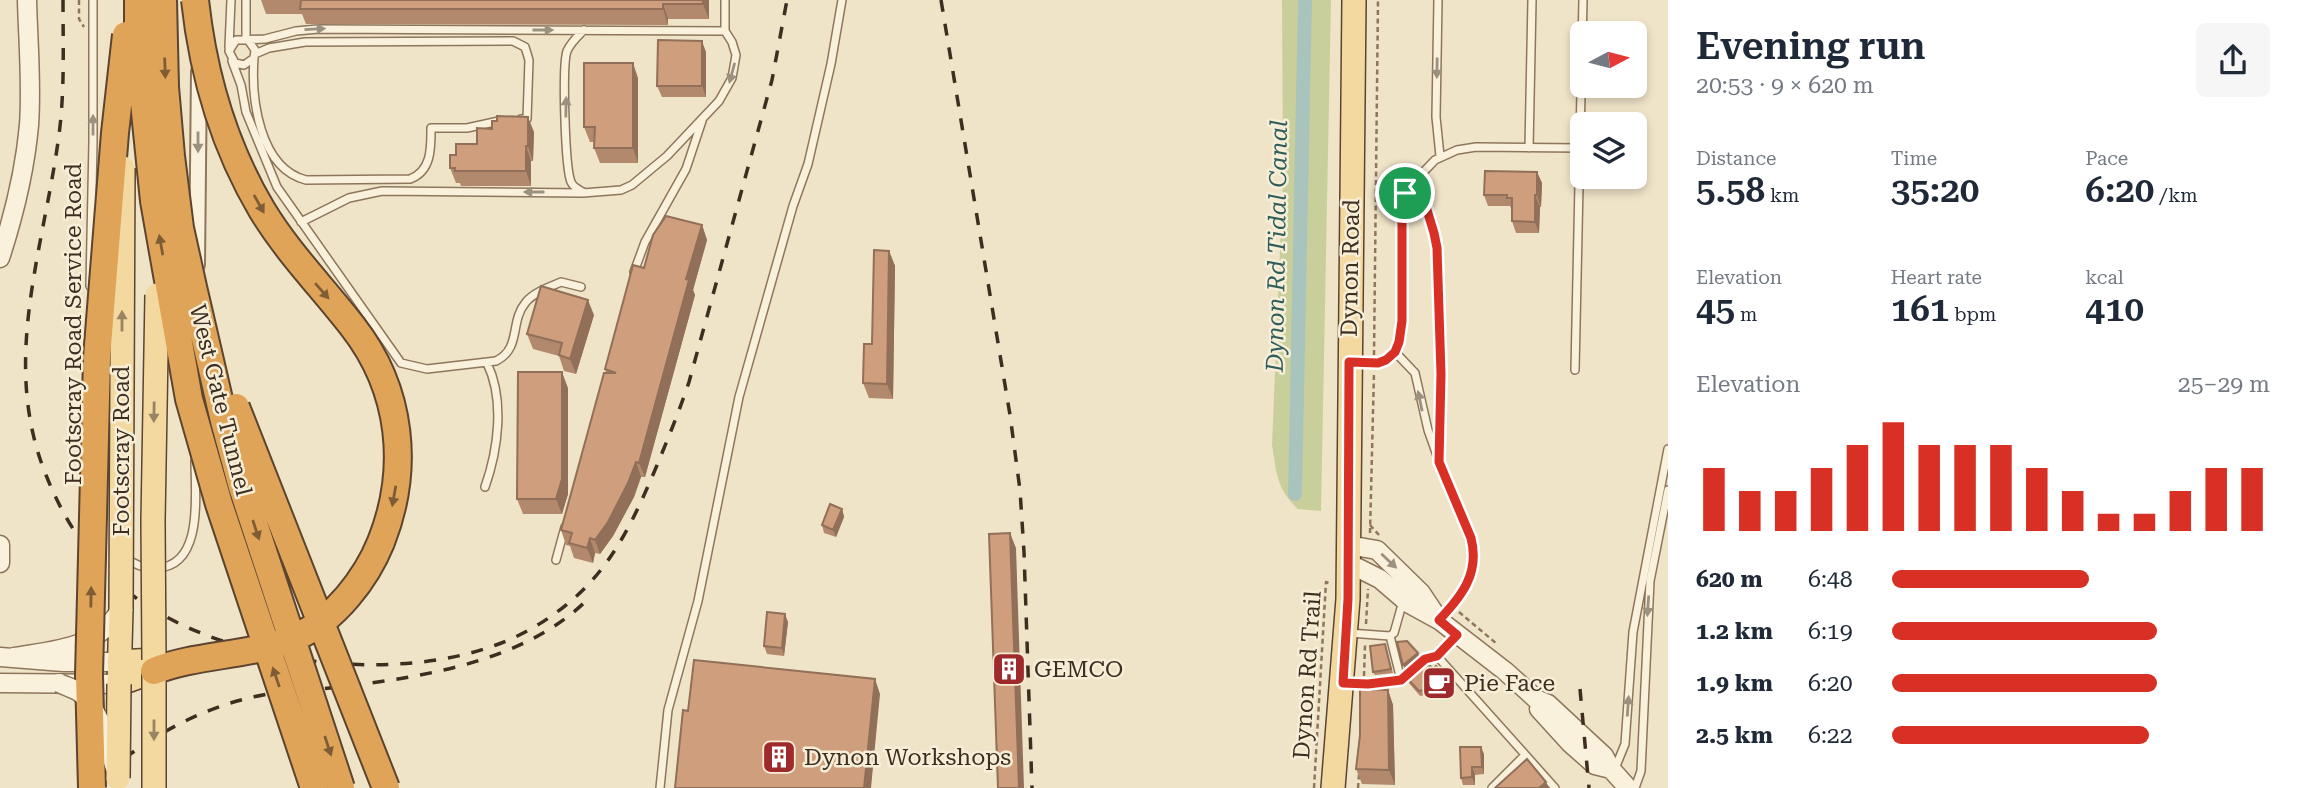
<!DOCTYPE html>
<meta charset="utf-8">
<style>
body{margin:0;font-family:"Roboto Serif",serif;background:#f6f6f7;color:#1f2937;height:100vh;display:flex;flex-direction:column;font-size:26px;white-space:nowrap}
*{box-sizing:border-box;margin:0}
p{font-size:23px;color:#747a83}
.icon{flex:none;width:38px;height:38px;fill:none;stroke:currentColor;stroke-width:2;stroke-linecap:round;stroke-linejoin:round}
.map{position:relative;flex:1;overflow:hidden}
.details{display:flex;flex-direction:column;background:#fff;width:630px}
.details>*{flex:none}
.needle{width:46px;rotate:83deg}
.controls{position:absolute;left:1570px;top:21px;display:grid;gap:14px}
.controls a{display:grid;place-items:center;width:77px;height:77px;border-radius:10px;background:#fff;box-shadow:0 4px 10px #0003;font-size:35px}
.pin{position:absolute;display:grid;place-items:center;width:60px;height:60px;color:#fff;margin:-30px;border:4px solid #fff;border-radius:50%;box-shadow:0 2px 7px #0007}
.round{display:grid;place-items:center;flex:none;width:74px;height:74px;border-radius:10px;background:#f6f6f7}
.head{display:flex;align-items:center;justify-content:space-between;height:119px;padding:0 28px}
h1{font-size:38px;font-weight:600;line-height:52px}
.stats{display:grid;grid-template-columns:repeat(3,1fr);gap:10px;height:119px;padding:7px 28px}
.stats div{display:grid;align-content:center}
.stats b{font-size:35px;font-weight:600}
.stats small{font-size:19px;font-weight:400}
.stats p{font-size:19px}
.chart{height:196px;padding:14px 28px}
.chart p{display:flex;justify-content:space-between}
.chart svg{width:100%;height:126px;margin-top:7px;stroke:#d93025;stroke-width:6}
ul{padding:0 28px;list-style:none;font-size:23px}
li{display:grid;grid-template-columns:112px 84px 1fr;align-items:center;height:52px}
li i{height:18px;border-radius:9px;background:#d93025}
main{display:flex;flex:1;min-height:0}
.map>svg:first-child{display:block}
</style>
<main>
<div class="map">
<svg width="1668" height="788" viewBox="0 0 1668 788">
<rect width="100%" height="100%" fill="#f0e4c8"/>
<path fill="#c9cf9b" d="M1282,0H1331L1321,511L1298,509C1276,488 1277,474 1272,445L1283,176Z"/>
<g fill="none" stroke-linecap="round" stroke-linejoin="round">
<path stroke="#a9c4bc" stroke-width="14" d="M1295,494L1305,0"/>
<g stroke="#8d765c" stroke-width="10">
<path id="service" d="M246,0V39
M1438,0L1436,117L1440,156
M725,31V0
M248,40L255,50L254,58L244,65L235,63L229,51L236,40L265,39L296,31L318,29L725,31L732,42L736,55L732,78L719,101L667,156L632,185L621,190L583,193L382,191L349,198L301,222
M229,47L231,0
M255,54L269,48L305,42L513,41L525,47L529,60L527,119H521
M254,58C251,98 259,168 306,180L410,179C432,171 431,147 431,128H467L499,121
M232,61L241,85L246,112L277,187L401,363L427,369L496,361C522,348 509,322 526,302C534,292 550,287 561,282L581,287
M1529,148L1532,0
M1417,177L1434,233L1437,248L1441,374L1439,454
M583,192C578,189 573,187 571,182C565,167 562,66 567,51C571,42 577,37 584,30
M634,272L645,242L686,169L702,121
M90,286L93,142V0
M1395,352L1415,373L1428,430L1450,492L1472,545L1473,563L1469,582L1459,599L1439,619
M1353,362L1378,363L1386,361L1395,352L1399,342L1402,321V201L1408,188L1435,160L1457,150L1476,147L1580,148
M1575,370L1583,0
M485,487C498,450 505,400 487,363
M126,558C135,565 145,569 157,568C204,566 195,494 195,461
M556,560L565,527
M1349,633L1390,636
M1457,635L1437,656L1555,788
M1401,680L1390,636L1394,633L1403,601
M1344,683C1359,684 1387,687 1400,680C1414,672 1420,660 1437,656
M1614,771L1625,744L1633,632L1668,449
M660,788L668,710L698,601L739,397L793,206L808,164L831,64L842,0
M1492,788L1525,755
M1635,788L1641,771L1650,581L1668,490"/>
</g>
<g stroke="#8d765c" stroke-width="18">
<path id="minor" d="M197,265L199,71"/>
</g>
<g stroke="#8d765c" stroke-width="21">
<path id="tertiary" d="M0,258C14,215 25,170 29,125C32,84 28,41 27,0
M0,545V563
M1348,545L1377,550L1421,593L1437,617
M1348,567L1358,568L1380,579L1408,603L1439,620L1505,671L1536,699L1548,704L1604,756L1611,769L1628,788
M0,657L63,662H119
M14,657C56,650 97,649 121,609
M0,683L119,684
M1539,709L1570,743L1595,765L1611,769"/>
</g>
<g stroke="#5b4430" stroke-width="26">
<path id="primary" d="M119,662L154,660V671L119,684L121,609
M1333,788L1348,599L1354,0"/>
</g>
<path stroke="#8d765c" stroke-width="2.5" stroke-dasharray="5 3.5" stroke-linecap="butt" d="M79,0V19L84,27
M1374,355L1378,0
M1370,525L1379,535
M1370,533L1374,372
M1459,612L1497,644
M1366,624L1368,589
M1364,676L1365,645
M1314,788L1326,582L1332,584
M1358,788L1359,774"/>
<use href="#service" stroke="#faf1dc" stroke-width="7"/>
<use href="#minor" stroke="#faf1dc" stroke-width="14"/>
<use href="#tertiary" stroke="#faf1dc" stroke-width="18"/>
<use href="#primary" stroke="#f3d9a0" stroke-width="23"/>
<path stroke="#3d2e20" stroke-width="3.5" stroke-dasharray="12 12" stroke-linecap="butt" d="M63,0C63,47 65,95 58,142C42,255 1,364 46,475C64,521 93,565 132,595C223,664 390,684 496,645C524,635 550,619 572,600C613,565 634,519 655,470C667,441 679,412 689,382L772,80L787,0
M941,0L1010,415L1020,490L1024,552L1032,788
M1580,689L1589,788
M87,788C98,775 115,765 129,755C169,726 214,704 263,695C282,691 302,691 321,689C411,679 522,665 588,599"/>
<g stroke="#8d765c" stroke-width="21" stroke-linecap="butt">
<path id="tertiary-bridge" d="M59,683C65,686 73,688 79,692C100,707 107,745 115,768"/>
</g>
<g stroke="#5b4430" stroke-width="26" stroke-linecap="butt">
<path id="primary-bridge" d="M121,609L123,168
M154,660L153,521L157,295
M118,778L119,684
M154,788V671"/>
</g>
<g stroke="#5b4430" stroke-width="30" stroke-linecap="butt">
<path id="motorway-bridge" d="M138,0V43L154,201L189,399L219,504L314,788
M163,0L165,87L171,156L180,228L193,287L224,421L242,487L341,788
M236,407L386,788
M154,671C199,653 252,657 298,636C335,619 366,579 381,542C410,469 402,390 353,327C323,288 288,253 262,210C224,146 203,74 195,0
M92,788L89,675L97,358L115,133L126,35"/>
</g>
<use href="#tertiary-bridge" stroke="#faf1dc" stroke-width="18"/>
<use href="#primary-bridge" stroke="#f3d9a0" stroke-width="23"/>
<use href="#motorway-bridge" stroke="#e0a458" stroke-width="26"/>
</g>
<path fill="#b2896c" d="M261,0H709V19H668V25L306,24L302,14H266Z
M706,52V97H662L657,86Z
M638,78V163H600L594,148V142H590L584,127Z
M534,132L533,161H531V186H461L460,183H456L450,168L456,155L477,144Z
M1537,172L1542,183L1541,207H1540L1539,233H1516L1512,221V210L1510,206H1488L1484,195Z
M702,225L707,240L693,290L695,295L645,477H641L634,497L613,536L600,554L595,553L593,563L574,558L570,546L566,545L561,530L606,373L605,369L644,268Z
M889,251L895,266L893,399L869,398L863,383L872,344Z
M594,315L576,374L564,371L559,356L533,349L527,334Z
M568,388V494L562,514H523L517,499Z
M842,509L844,517L836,537L824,533L822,525Z
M788,622L784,656L767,654L764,646Z
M1385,644L1393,673L1375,675L1373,672Z
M1433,669L1452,684L1454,689L1420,696L1408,682L1406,677Z
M1388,690L1393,705L1395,785L1362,784L1356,769L1360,735Z
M1484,754V774L1475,775V785H1463L1461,778Z"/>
<path fill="#916f58" d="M703,0H709V19L703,4Z
M663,4L668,19V25L663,9Z
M702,41L706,52V97L702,86Z
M633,63L638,78V163L633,148Z
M528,117L534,132L533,161L528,146Z
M526,146L531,161V186L526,171Z
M1537,172L1542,183L1541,207L1537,195Z
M1535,195L1540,207L1539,233L1535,222Z
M702,225L707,240L693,290L695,295L645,477L639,463L686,279Z
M889,251L895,266L893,399L887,384Z
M588,300L594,315L576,374L570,359Z
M562,372L568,388V494L562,514L556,499Z
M636,462L641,477L634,497L613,536L600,554L595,540Z
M842,509L844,517L836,537L833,530Z
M1010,533L1016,548L1024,788H1019Z
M590,538L595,553L593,563L587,548Z
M785,614L788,622L784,656L782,648Z
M1418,653L1420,657L1405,669L1403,665Z
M875,679L880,694L871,788H864Z
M1388,690L1393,705L1395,785L1389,770Z
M1481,747L1484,754V774L1482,767Z
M1472,767L1475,775V785L1472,777Z
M1546,782L1549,788H1539Z"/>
<path fill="#cf9f7d" stroke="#916f58" stroke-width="2" d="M301,0H703V4H663V9H300Z
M658,40L702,41V86H657Z
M584,63H633V148H594L595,127H584Z
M497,116L528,117V146H526V171H455V168H450V155H456V144H477V128L492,129V121H497Z
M1485,171L1537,172V195H1535V222L1512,221V198H1507V195H1484Z
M666,216L702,225L686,279L689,280L639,463L636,462L628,483L608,522L595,540L590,538L587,548L569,543L572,533L561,530L604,373H616L605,369L633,265L644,268L653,235Z
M874,250L889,251L887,384L863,383L864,344H872Z
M541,286L588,300L570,359L559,355L562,343L527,334Z
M518,372H562V479L556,499H517Z
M830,504L842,509L833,530L822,525Z
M1010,533L1019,788H998L989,534Z
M767,612L785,614L782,648L764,646Z
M1407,641L1418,653L1403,665L1397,642Z
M1385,644L1391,669L1373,672L1370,646Z
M694,660L875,679L864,788H675L683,710L688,711Z
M1426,661L1433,669L1436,666L1452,684L1419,691L1406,677Z
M1360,689L1388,690L1389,770L1356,769L1360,735Z
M1460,747H1481L1482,767H1472V777L1461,778Z
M1527,759L1546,782L1539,788H1495Z"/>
<defs><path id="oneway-solid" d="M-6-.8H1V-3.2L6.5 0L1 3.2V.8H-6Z" transform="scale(1.75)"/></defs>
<g fill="#9c907e">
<use href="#oneway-solid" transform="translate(315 29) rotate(-3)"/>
<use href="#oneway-solid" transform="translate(543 30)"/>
<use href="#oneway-solid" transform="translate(1437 68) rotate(91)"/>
<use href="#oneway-solid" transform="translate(732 73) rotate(105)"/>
<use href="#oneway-solid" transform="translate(566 107) rotate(-89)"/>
<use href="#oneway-solid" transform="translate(93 125) rotate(-90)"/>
<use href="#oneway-solid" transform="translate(198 142) rotate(90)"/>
<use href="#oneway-solid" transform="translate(534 192) rotate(-180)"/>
<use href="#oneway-solid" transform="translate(1420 401) rotate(-102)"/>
<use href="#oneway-solid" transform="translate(1389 561) rotate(43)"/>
<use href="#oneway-solid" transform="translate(1648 606) rotate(94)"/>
<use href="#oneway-solid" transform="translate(1628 706) rotate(-86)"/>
</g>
<g fill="#7e5d36">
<use href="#oneway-solid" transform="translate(165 68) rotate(88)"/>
<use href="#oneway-solid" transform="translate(259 204) rotate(61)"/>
<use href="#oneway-solid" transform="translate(161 245) rotate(-100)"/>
<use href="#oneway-solid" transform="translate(322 291) rotate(49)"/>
<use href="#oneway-solid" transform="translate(394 496) rotate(100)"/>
<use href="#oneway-solid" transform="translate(256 530) rotate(72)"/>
<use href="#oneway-solid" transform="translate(91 597) rotate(-89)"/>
<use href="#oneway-solid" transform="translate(276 677) rotate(-109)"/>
<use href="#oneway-solid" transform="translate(328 746) rotate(72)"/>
</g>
<g fill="#988460">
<use href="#oneway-solid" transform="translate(122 321) rotate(-90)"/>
<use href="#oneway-solid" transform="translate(154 412) rotate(91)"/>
<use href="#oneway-solid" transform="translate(154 730) rotate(90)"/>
</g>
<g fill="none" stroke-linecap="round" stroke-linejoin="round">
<g stroke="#fff" stroke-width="14">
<path id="route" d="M1417,177L1434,233L1437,248L1441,374L1439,462L1471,538C1480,573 1462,596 1439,620L1457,635L1437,656L1425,659L1401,680L1368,684L1343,683L1348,599L1349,362L1378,363L1386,360L1395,352L1399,342L1402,321V203L1408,188Z"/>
</g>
<use href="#route" stroke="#d93025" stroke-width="9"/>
</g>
<defs>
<g id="building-square" transform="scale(1.75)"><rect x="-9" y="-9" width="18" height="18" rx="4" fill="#9e2a2b" stroke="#f7eed8"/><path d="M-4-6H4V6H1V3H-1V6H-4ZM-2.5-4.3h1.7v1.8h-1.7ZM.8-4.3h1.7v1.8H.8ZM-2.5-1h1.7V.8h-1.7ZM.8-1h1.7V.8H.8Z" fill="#fff"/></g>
<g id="cafe-square" transform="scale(1.75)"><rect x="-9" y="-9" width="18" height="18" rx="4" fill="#9e2a2b" stroke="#f7eed8"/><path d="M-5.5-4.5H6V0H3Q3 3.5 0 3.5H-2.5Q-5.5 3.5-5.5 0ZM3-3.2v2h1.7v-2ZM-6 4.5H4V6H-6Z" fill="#fff"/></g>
</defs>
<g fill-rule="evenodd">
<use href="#building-square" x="1009" y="669"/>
<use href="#cafe-square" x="1439" y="683"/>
<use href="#building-square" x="779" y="757"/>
</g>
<g text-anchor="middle" stroke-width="5" stroke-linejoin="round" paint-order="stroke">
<g font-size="23" fill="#3d2e20" stroke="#f7eed8">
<text transform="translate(1350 268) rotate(-89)" y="8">Dynon Road</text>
<text transform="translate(73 324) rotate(-90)" y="8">Footscray Road Service Road</text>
<text transform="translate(221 400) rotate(76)" y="8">West Gate Tunnel</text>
<text transform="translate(121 451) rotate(-90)" y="8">Footscray Road</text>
<text transform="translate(1307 675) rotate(-86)" y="8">Dynon Rd Trail</text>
</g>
<g font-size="23" fill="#3d2e20" stroke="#f7eed8" text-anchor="start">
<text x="1034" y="677">GEMCO</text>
<text x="1464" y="691">Pie Face</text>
<text x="804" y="765">Dynon Workshops</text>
</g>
<g font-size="24" font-style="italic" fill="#2f5d5a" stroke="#f7eed8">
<text transform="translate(1277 246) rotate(-89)" y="8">Dynon Rd Tidal Canal</text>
</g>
</g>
</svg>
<div class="controls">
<a><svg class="needle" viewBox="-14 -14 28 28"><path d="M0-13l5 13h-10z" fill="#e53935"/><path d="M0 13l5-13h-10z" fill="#747a83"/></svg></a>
<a><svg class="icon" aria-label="layers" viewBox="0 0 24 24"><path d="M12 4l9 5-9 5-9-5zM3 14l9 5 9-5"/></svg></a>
</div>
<div class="pin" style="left:1405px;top:193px;background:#1e9e55"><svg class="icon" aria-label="arrive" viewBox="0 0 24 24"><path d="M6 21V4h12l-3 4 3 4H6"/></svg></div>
</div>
<section class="details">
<div class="head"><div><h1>Evening run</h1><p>20:53 · 9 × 620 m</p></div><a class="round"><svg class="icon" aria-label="share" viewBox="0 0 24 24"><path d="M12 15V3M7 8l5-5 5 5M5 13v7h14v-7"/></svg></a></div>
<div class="stats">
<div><p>Distance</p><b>5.58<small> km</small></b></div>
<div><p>Time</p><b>35:20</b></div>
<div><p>Pace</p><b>6:20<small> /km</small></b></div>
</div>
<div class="stats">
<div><p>Elevation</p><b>45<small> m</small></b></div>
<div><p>Heart rate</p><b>161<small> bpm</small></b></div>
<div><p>kcal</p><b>410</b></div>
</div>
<div class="chart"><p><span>Elevation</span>25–29 m</p>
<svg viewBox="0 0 160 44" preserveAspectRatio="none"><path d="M5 44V22M15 44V30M25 44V30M35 44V22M45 44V14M55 44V6M65 44V14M75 44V14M85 44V14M95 44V22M105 44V30M115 44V38M125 44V38M135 44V30M145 44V22M155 44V22"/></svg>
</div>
<ul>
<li><b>620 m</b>6:48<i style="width:52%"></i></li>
<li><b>1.2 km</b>6:19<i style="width:70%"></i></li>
<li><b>1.9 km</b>6:20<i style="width:70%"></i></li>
<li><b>2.5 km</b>6:22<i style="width:68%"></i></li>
</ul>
</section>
</main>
